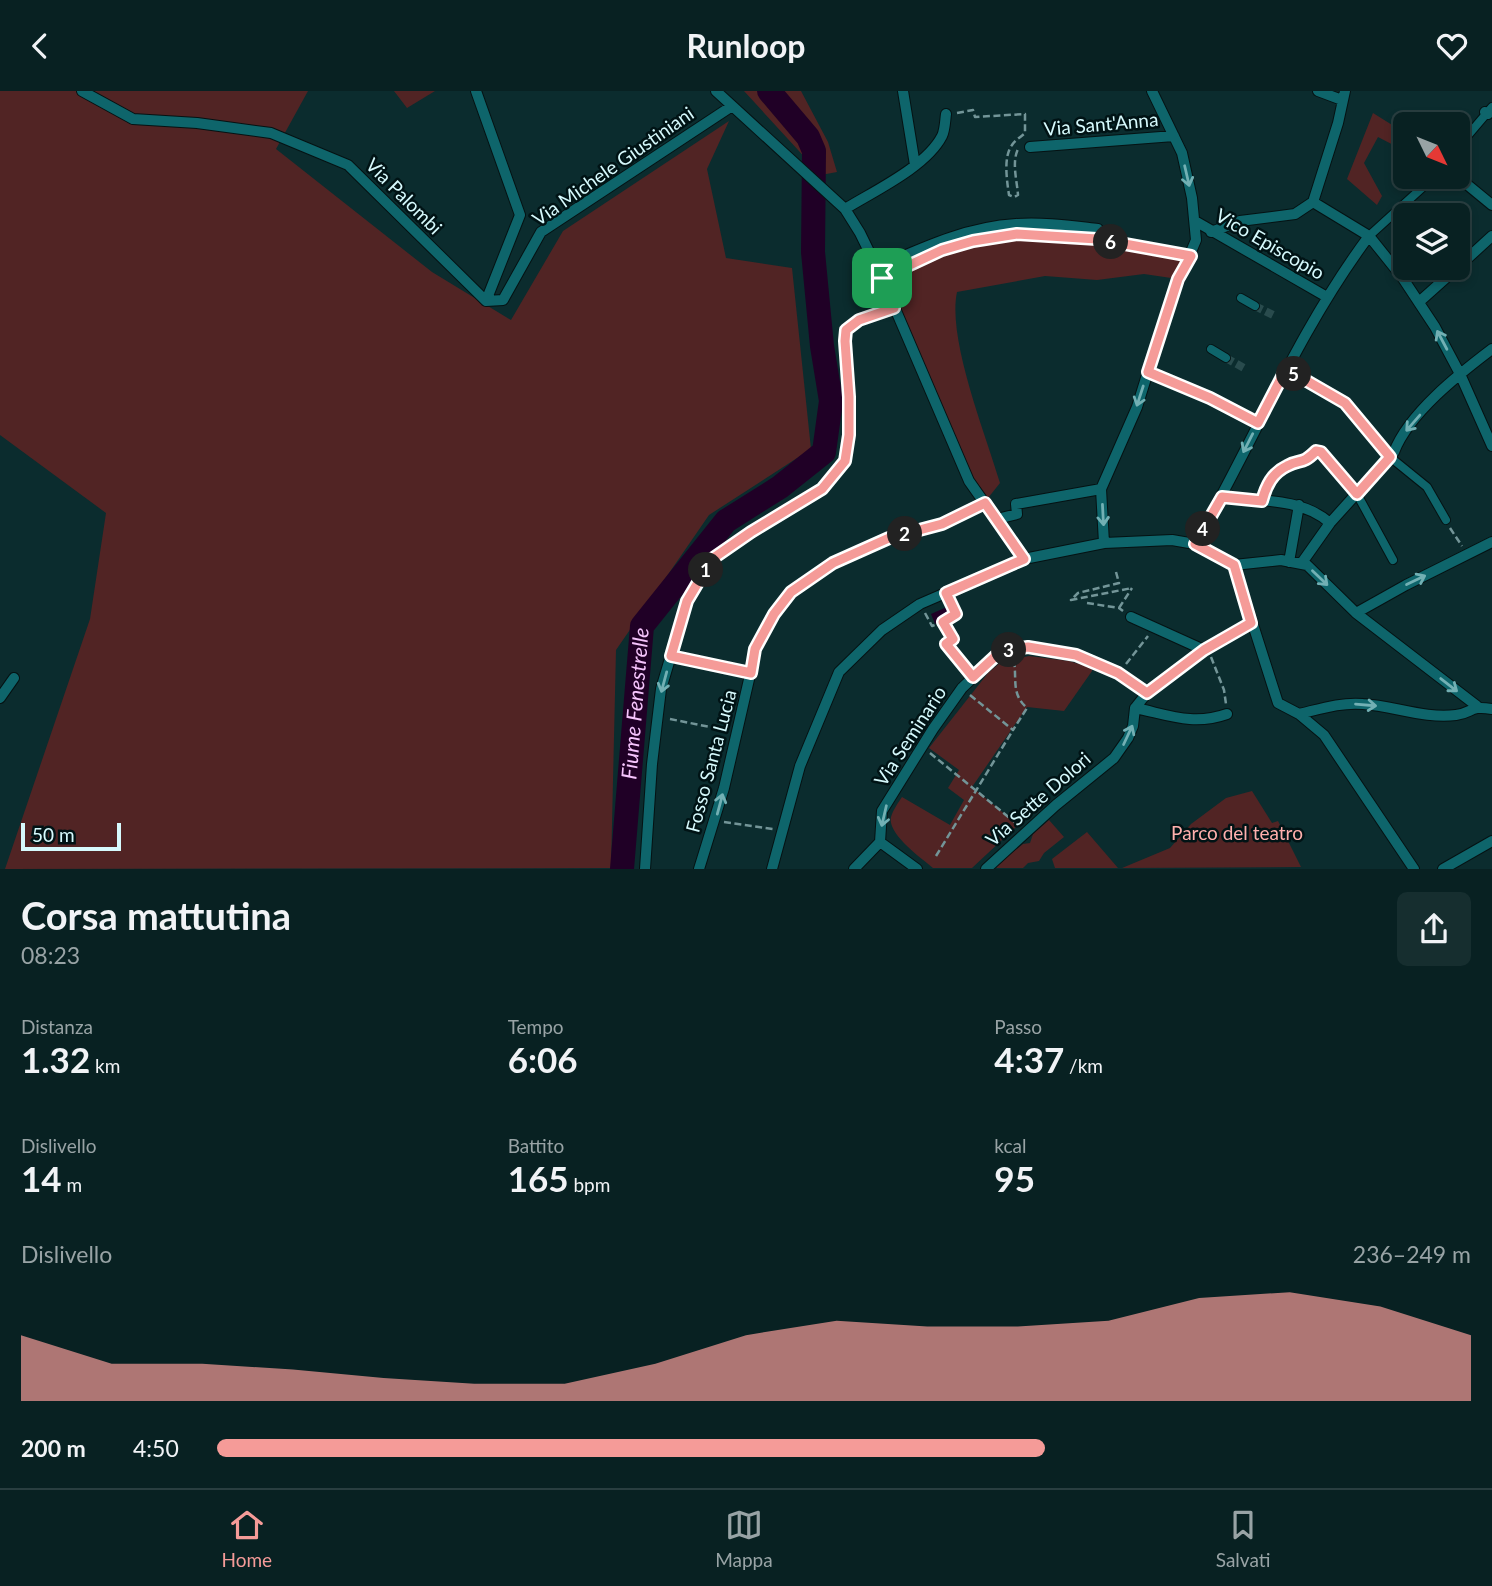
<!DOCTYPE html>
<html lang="it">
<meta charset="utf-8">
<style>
body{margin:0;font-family:Lato,sans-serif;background:#162e2f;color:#f1f3f6;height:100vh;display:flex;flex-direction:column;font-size:26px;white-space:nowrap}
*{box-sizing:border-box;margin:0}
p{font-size:23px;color:#98a3a5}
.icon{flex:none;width:38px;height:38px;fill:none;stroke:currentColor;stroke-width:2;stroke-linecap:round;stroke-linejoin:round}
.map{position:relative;height:778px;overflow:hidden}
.side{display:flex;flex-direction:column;background:#082122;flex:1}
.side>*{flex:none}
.needle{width:46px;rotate:133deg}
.fabs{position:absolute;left:1393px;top:21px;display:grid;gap:14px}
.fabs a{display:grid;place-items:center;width:77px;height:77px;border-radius:10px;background:#082122;box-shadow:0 4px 10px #0003,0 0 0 2px #293e40;font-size:35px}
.scale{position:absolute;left:21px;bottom:18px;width:100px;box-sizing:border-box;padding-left:7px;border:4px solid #d6fafd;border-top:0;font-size:19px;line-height:24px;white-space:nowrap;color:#d6fafd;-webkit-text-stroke:5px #001315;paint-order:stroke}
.pin{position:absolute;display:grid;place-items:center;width:60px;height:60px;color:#fff;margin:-30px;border-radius:14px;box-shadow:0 4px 10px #0006}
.km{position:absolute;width:35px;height:35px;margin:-18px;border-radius:50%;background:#222;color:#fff;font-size:19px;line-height:35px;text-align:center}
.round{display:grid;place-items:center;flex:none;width:74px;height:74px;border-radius:10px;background:#162e2f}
.headline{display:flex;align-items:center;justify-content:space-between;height:119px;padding:0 21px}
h1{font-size:38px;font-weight:700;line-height:52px}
.figures{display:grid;grid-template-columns:repeat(3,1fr);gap:10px;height:119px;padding:7px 21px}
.figures div{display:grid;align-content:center}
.figures b{font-size:35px;font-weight:700}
.figures small{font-size:19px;font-weight:400}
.figures p{font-size:19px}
.chart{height:196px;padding:14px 21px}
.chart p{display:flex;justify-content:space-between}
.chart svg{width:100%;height:126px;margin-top:7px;fill:#f59b98;opacity:.7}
ul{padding:0 21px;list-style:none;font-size:23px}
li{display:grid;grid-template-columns:112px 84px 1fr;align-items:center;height:52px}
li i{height:18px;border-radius:9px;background:#f59b98}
header{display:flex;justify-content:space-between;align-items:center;height:91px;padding:0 21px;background:#082122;font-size:32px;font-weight:700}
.tabs{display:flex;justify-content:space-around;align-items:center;height:98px;border-top:2px solid #293e40;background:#082122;font-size:19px;color:#98a3a5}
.tabs a{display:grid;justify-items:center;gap:4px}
.tabs .selected{color:#f59b98}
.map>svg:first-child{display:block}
</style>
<header><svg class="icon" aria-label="back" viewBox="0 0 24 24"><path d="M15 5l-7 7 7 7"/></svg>Runloop<svg class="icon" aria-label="heart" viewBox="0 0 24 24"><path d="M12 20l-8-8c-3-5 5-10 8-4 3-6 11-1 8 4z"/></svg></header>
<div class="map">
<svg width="1492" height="778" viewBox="0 0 1492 778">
<rect width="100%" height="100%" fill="#0b2c2e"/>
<path fill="#512424" d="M0,0H308L276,58L432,181L511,229L563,140L729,30L707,78L726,167L792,177L811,358L709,424L616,559L611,777L5,778L90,528L106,422L0,344Z
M394,0H435L407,17Z
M744,0H801L828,51L837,81L821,84Z
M1373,22L1405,42L1403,59L1378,46L1364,72L1382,105L1377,114L1347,88Z
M1017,143L1097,148L1191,165L1178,188L1144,183L1097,189L1045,185L957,201C947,248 986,344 1000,392L984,412L882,187L942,159L981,149Z
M1029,565L1069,570L1092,577V580L1064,620L1027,616L972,696L1018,734L972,777H933C921,767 887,743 891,726C893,719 898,712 902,706L950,734L964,709L948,697L959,679L929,657L988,582L1001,571Z
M1252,700L1272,732L1278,730L1301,776L1122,777L1170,757L1191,733L1226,707Z
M1049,729L1064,746L1044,762L1039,770L1028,772L1023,777H997L995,775L1023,753L1030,752L1033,743Z
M1087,741L1118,777H1055L1052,768Z"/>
<path fill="#200026" d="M949,515L954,524L935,533L931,523Z"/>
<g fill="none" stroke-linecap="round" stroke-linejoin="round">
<path stroke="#200026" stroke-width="24" id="s1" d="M622,778L642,535L726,430L780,396L824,361L831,310L822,255L813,161L814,60L808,46L769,0"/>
<path stroke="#294b4d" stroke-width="8" stroke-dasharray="8 4" stroke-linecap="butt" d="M1255,215L1273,224
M1226,267L1244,277"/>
<g stroke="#051213" stroke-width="10">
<path id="pedestrian" d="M1458,56L1492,16
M1369,145L1434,86
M1241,207L1255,215
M1211,258L1226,267
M1315,295L1345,312L1390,366L1427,396L1446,429
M1321,361L1357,403L1393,469"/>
</g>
<g stroke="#051213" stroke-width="12">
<path id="minor" d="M82,0L133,28L197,32L271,42L348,74L486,210
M476,0L520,124L486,210L503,209L541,141L732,15
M716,0L845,118L860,142L882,187L969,390L1024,468
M903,0L915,74
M1318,0L1342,9
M1345,0L1338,32L1313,111L1369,145L1402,186L1435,236L1460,283L1492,355
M1485,21L1488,23
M1030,56L1174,45
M1458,86L1492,114
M845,118C874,100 926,76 942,45C945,39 945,30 946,23
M1195,130L1327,206
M1211,141L1240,130L1295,123L1313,111
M1458,176L1492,145
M876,177C922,157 966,136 1016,133C1043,131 1071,135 1098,138
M1419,211L1457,177
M1148,281L1210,307L1258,332
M1222,406C1259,410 1302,407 1330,432
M997,428L1017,423L1016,413L1101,398
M1104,452L1101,398L1137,316L1169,213L1196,149L1192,107L1182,62L1152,0
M1195,453C1254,350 1298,240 1369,145
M1289,471L1299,414
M1301,473L1330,432L1394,361C1409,322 1459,283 1492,258
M1234,474L1278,612L1299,623L1324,644L1414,778
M1234,474L1281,469L1307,474L1356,522L1477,615
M1356,522L1406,494L1492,451
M1131,526L1204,559
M0,607L14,587
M1135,617C1169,624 1193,635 1227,623
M1299,623C1320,618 1341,611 1363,613C1394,615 1425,628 1456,624C1473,622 1469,614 1492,618
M645,778L652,673L661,598L687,510L712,468L751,441L822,398L845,370L849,344V306L845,250L846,238L859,229L894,217
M699,778L724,697L756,558L774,523L791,501L833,472L889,447L942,433L984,412
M772,778L800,675L839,581L882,539L920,513L1024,468L1104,452L1172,449L1195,453L1234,474
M854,778L880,751
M917,778L880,751L882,720L933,638L962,597L1001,560L1028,556L1076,564L1118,582L1147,602
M986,778L1056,714L1114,667L1128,647L1133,635L1135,617L1147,602L1204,559L1251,532
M1443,778L1492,750"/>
</g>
<path stroke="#739598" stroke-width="2.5" stroke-dasharray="7 3.5" stroke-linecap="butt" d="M957,22L973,19L975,26L1025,23V42C1021,46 1015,49 1012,54C1003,66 1007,90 1009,104L1014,106L1018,104C1017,89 1011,70 1019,56
M1101,149L1177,162
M1266,397C1274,375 1299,377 1312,363
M1450,437L1462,455
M1116,481L1119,492L1078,502L1071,509L1132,497
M1087,512L1119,517L1123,520
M1119,517L1132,497
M925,522L932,535L943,531L953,548L946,553L967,579
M943,531L955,523L950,511
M1211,566L1224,599L1226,613
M682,568L741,580
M1126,573L1148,545
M970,604L1013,639L1027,617C1011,603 1017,589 1014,570
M670,628L725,639
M930,662L1017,733
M724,731L773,738
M936,765L1013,639"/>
<use href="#pedestrian" stroke="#0e656b" stroke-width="8"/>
<use href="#minor" stroke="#0e656b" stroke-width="10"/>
</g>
<defs><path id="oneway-shaft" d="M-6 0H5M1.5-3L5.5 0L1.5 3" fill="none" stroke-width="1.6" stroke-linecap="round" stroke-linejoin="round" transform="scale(1.75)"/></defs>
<g stroke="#72b0b4">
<use href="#oneway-shaft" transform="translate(1187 85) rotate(77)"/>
<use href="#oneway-shaft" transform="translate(1442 249) rotate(-118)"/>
<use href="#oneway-shaft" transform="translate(1140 305) rotate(108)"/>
<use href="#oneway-shaft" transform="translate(1413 332) rotate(131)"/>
<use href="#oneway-shaft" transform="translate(1248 352) rotate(117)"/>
<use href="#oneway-shaft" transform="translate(1103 424) rotate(87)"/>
<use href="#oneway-shaft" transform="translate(1320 487) rotate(44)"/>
<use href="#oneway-shaft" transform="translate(1416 489) rotate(-26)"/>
<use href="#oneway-shaft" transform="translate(664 591) rotate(105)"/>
<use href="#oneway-shaft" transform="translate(1449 594) rotate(38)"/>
<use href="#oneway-shaft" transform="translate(1366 614) rotate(5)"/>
<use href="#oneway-shaft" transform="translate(1128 644) rotate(-65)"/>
<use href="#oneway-shaft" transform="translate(720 713) rotate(-75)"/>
<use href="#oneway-shaft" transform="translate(884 725) rotate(103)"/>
</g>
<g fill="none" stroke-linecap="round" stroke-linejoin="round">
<g stroke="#fff" stroke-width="14">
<path id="route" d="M1017,143L1097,148L1191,165L1178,188L1148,281L1210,307L1258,332L1286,278L1345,312L1390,366L1357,403L1321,361L1316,360C1301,375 1301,367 1287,375C1272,382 1266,395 1262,410L1222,406L1195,453L1234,474L1251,532L1204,559L1147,602L1118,582L1076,564L1028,556L1001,560L973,586L946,553L953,548L943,531L956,523L946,502L1024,468L985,412L942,433L889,447L833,472L791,501L774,523L755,558L751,582L671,565L687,510L712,468L751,441L822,398L845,370L849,344V306L845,250L846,239L859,229L894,217L882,187L942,159L973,150Z"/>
</g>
<use href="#route" stroke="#f59b98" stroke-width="9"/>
</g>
<g text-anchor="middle" stroke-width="5" stroke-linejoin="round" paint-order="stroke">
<g font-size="19" fill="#d6fafd" stroke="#001315">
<text transform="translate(1101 33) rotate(-5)" y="7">Via Sant'Anna</text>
<text transform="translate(613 75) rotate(-35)" y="7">Via Michele Giustiniani</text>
<text transform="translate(404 105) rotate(45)" y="7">Via Palombi</text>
<text transform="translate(1270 153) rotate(30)" y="7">Vico Episcopio</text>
<text transform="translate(910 645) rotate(-57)" y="7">Via Seminario</text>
<text transform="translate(711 670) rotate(-75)" y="7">Fosso Santa Lucia</text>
<text transform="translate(1038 708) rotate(-41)" y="7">Via Sette Dolori</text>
</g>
<g font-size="19" fill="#ffb0ad" stroke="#001315">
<text x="1237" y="749">Parco del teatro</text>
</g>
<g font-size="21" font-style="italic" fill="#f6c4fd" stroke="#001315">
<text dy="7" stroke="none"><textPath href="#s1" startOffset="166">Fiume Fenestrelle</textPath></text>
</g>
</g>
</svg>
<div class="fabs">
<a><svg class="needle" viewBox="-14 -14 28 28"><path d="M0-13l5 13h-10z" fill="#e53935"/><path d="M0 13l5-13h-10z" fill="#98a3a5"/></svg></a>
<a><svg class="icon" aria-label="layers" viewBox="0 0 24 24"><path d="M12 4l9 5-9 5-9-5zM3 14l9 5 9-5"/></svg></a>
</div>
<div class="scale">50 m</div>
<div class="pin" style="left:882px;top:187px;background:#1e9e55"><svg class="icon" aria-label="arrive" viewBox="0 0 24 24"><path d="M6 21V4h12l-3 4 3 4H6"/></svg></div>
<b class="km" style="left:706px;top:479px">1</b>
<b class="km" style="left:905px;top:443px">2</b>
<b class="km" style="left:1009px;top:559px">3</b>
<b class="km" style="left:1203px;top:438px">4</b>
<b class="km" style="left:1294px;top:283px">5</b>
<b class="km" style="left:1111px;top:151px">6</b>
</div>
<section class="side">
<div class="headline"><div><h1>Corsa mattutina</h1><p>08:23</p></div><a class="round"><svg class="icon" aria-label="share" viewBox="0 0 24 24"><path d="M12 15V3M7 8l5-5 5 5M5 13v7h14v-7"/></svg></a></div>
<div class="figures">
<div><p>Distanza</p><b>1.32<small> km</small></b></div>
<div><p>Tempo</p><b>6:06</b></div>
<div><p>Passo</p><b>4:37<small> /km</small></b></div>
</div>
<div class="figures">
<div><p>Dislivello</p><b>14<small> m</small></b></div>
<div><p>Battito</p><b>165<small> bpm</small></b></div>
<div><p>kcal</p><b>95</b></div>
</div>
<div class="chart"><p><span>Dislivello</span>236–249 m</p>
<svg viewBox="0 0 160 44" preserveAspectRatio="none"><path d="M0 44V21L10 31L20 31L30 33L40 36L50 38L60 38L70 31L80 21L90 16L100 18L110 18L120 16L130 8L140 6L150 11L160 21V44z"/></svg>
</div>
<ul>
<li><b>200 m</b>4:50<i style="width:66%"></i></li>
</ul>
</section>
<nav class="tabs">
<a class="selected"><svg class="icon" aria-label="home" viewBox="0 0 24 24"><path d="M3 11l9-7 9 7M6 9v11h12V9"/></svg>Home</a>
<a><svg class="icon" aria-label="map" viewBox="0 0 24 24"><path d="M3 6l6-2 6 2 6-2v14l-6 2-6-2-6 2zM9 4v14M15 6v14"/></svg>Mappa</a>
<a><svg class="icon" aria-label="saved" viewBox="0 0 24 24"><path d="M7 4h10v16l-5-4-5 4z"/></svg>Salvati</a>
</nav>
